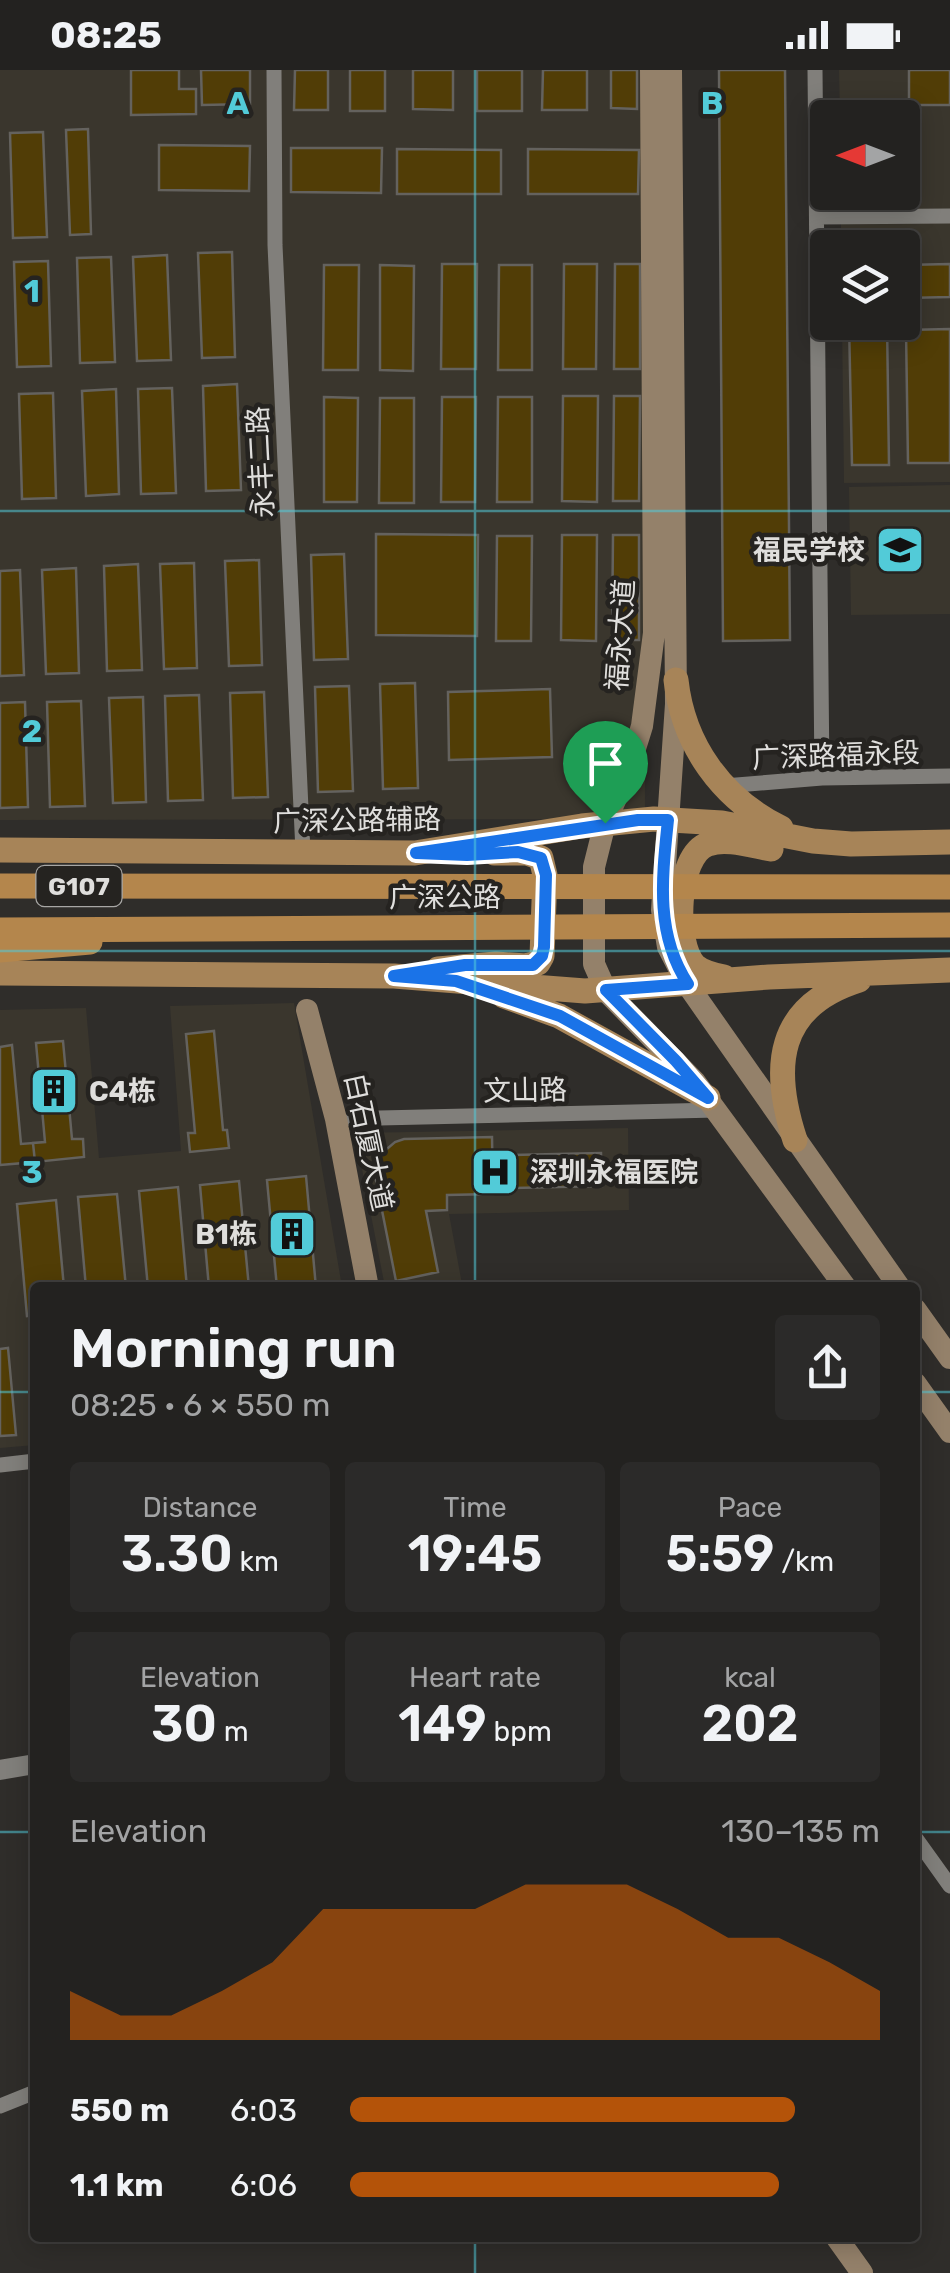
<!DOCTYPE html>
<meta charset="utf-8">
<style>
body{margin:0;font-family:Rubik,"Noto Sans SC",sans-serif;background:#2b2a29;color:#f1f3f6;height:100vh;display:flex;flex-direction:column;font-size:38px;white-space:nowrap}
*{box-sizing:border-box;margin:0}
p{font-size:32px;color:#a3a4a5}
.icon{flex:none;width:55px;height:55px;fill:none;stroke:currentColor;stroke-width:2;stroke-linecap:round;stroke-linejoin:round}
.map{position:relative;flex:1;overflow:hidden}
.drawer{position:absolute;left:30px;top:1212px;width:890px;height:960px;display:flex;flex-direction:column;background:#232220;border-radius:10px;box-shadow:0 5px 25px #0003,0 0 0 2px #403f3e}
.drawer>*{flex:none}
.needle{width:65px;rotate:270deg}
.buttons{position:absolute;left:810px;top:30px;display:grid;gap:20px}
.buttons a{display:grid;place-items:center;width:110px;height:110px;border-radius:10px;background:#232220;box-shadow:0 5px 25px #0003,0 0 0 2px #403f3e;font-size:50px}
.pin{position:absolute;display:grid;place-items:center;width:85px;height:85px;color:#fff;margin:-102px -42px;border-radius:50% 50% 50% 0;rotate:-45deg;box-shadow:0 0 10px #0007}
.pin .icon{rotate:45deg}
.round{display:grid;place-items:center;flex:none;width:105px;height:105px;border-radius:10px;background:#2b2a29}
.overview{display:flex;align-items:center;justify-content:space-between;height:170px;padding:0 40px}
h1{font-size:55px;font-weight:600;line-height:75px}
.figures{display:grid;grid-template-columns:repeat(3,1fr);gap:15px;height:170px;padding:10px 40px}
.figures div{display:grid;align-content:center;border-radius:10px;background:#2b2a29;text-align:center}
.figures b{font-size:50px;font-weight:600}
.figures small{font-size:28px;font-weight:400}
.figures p{font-size:28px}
.chart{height:280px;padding:20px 40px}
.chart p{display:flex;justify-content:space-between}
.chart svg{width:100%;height:180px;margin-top:10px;fill:#b45309;opacity:.7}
ul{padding:0 40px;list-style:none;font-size:32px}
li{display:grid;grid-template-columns:160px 120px 1fr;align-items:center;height:75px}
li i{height:25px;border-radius:12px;background:#b45309}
.status{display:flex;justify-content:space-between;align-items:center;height:70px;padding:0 50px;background:#232220;direction:ltr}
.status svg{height:28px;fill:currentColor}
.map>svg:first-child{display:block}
</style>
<div class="status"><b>08:25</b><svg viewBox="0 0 49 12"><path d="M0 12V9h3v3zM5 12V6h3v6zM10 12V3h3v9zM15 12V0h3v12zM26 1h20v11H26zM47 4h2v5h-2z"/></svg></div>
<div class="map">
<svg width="950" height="2203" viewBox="0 0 950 2203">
<rect width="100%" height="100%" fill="#2f2d2a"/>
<path fill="#3a362d" d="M0,0H644L645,749L0,750Z
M839,0H950V412L844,413L842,253L902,252V178L841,177V123L902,122V48L840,47Z
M950,415V544L851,545L849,417Z
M294,933L342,1217L35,1218V1375L0,1378V940L86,938L99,1088L181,1081L170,936Z
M628,1058L629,1140L449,1144L462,1214L444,1218L385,1217L355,1063Z"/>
<path fill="#513d06" stroke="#64625e" stroke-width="2.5" d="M131,0H179V19H196V44L131,45Z
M201,0H250V34L202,35Z
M295,0H328V40H294Z
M350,0H385V41H350Z
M413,0H453V40L413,39Z
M477,0H522V41H477Z
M543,0H587V40H542Z
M611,0H637V39L611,38Z
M719,0H785L790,570L723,571Z
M909,0H950V35H909Z
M88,59L91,164L70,165L66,60Z
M43,62L47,167L13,168L10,63Z
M159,75L250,76L249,121L159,120Z
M291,78H382L381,123L291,122Z
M397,79L501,80V124H397Z
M528,79L639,80L638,124H528Z
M232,182L235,287L202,288L198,183Z
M167,185L171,290L137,291L133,187Z
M111,187L115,292L80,293L77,188Z
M48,191L51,296L17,297L14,192Z
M442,194H477L476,299H441Z
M564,194H597L596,299H563Z
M615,194H640V299H614Z
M950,194V227L905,228V195Z
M324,195H359L358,300H323Z
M380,195L414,196L413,301L380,300Z
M499,195H532V300H498Z
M849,252H887L889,395H852Z
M950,259V393H908L906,260Z
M237,314L241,420L206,421L203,316Z
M172,318L176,423L141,424L138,319Z
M116,319L119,424L86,426L82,321Z
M53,323L56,428L22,429L19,324Z
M563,326H598L597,432L562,431Z
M614,326H640L639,431H613Z
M324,327L358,328L357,432H324Z
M442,327H476L475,432H441Z
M498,327H532V432H497Z
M380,328H414V433H379Z
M376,464L478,465L477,566L376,565Z
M562,465H597L596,571L561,570Z
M613,465H639V570H612Z
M497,466H532L531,571H496Z
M344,484L348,589L314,590L311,485Z
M259,490L262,595L229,596L225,491Z
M194,493L197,598L164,599L160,494Z
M138,494L142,600L107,601L104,496Z
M76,498L79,603L46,604L42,500Z
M20,500L24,605L0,606V501Z
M415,613L418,718L383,719L380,614Z
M349,616L353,721L318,722L315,617Z
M550,619L552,687L449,690L448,622Z
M264,622L268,727L233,728L230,623Z
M199,625L203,730L168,731L165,626Z
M143,627L146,732L113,733L109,628Z
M81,631L85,736L50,737L47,632Z
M25,632L28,737L0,738V633Z
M214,961L223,1060H227L229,1078L190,1082L188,1063H195L186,964Z
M63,971L72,1069H83L84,1087L35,1092L33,1073L45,1072L36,973Z
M12,975L21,1074L33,1073L35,1092L0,1095V977Z
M492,1067L493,1124L447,1125V1140L426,1141L438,1202L396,1211L376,1110L377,1092L381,1084L395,1072L404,1069Z
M601,1083L602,1116L514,1118L513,1085Z
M306,1106L316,1218H277L267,1110Z
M239,1111L249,1218H209L200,1115Z
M178,1117L187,1218H148L139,1121Z
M117,1124L126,1218H86L78,1127Z
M56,1130L64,1218H35V1245L27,1246L17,1134Z
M8,1278L16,1365L0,1366V1279Z"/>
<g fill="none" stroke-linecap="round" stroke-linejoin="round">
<path stroke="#817f7b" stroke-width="15" d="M274,0L275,175L303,782
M815,0L822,708
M817,147L950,146
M724,716L822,708L950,706
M336,1049L716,1040
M0,1395L35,1391
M915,1767L950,1816
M0,2036L35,2022"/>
<path stroke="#817f7b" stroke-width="20" d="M0,1700L35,1694"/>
<path stroke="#94816a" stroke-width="22" d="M651,0L654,563L642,656L628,701L605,753L594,797V894L606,921L695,1012L846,1218
M671,0L676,634L662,840L668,877L687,914L900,1218
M307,940L336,1049L368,1218
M915,1239L950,1288
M915,1313L950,1362
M837,2168L862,2203"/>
<path stroke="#a78458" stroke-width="25" d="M676,610C683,675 722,729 781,758
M0,780L415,783L582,756L654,749L722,753L813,771L851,774L950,772
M438,899L496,894L526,896L538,893L542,886L545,805L541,788L527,783H494
M0,903L394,906L585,921L769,907L950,900
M724,907C713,905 703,903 695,896C673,874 676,785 708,774C726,767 753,776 771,779
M504,926L559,946L708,1028
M795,1070C771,997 776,936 859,910"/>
<path stroke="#b4864c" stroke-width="25" d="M0,816L950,817
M0,860L950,855
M0,880L90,872"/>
</g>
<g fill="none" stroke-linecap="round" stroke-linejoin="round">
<g stroke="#fff" stroke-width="20">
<path id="route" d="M638,750H668C662,808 655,864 688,914L606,920L676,991L708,1028L560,946L456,911L394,906L465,895H533L542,886L544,877L546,805L541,788L518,782L467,785L416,783Z"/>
</g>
<use href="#route" stroke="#1a73e8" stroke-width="12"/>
</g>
<path fill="none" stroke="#52cbd8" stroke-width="2.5" stroke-opacity="0.55" d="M475,0V1218M0,441H950M0,881H950M0,1322H35M915,1322H950M0,1762H35M915,1762H950M475,2168V2203"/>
<defs>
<g id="school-square" transform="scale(2.5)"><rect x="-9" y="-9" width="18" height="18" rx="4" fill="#52cbd8" stroke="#252320"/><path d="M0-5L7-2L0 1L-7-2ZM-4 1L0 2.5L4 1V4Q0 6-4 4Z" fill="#111"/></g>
<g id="building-square" transform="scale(2.5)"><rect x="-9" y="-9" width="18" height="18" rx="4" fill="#52cbd8" stroke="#252320"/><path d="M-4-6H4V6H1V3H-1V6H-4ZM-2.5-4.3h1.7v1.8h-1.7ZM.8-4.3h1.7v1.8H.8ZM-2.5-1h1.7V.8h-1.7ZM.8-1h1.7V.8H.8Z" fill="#111"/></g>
<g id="hospital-square" transform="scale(2.5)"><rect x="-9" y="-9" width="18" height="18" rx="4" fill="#52cbd8" stroke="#252320"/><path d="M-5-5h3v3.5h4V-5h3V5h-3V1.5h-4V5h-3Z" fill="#111"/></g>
</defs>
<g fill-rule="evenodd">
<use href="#school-square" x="900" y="480"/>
<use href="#building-square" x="54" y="1021"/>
<use href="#hospital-square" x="495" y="1102"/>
<use href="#building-square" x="292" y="1164"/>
</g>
<g text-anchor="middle" stroke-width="9" stroke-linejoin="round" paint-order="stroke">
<rect fill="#252320" stroke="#a7a6a4" stroke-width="2.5" x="36.5" y="796" width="85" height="40" rx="8"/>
<g font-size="25" font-weight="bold" fill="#dfdedc">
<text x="79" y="825">G107</text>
</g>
<g font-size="28" fill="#dfdedc" stroke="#252320">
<text transform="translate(260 392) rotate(-93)" y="10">永丰二路</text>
<text transform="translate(620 565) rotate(-86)" y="10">福永大道</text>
<text transform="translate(836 685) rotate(-2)" y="10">广深路福永段</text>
<text transform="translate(357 750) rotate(-1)" y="10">广深公路辅路</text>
<text x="445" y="837">广深公路</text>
<text transform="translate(525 1020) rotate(-1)" y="10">文山路</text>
<text transform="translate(369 1072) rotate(78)" y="10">白石厦大道</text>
</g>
<g font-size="28" font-weight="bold" fill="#dfdedc" stroke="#252320" text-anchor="end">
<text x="865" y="490">福民学校</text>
<text x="89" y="1031" text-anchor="start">C4栋</text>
<text x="530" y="1112" text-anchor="start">深圳永福医院</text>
<text x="257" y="1174">B1栋</text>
</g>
</g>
<g font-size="32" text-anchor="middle" font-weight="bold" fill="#52cbd8" stroke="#252320" stroke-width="9" stroke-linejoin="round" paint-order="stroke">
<text x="238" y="44">A</text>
<text x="712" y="44">B</text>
<text x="32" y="232">1</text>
<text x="32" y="672">2</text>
<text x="32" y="1113">3</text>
</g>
</svg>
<div class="buttons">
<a><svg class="needle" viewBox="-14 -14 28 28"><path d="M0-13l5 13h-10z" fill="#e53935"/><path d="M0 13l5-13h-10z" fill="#a3a4a5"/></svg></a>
<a><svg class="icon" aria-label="layers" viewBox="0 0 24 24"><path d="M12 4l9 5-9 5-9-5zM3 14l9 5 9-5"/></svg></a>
</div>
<div class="pin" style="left:605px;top:753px;background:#1e9e55"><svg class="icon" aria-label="arrive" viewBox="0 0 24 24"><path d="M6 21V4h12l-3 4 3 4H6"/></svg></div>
<section class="drawer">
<div class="overview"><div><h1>Morning run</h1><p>08:25 · 6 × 550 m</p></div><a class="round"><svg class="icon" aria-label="share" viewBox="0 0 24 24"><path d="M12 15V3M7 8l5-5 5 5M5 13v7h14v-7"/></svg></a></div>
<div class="figures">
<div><p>Distance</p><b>3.30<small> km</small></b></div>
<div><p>Time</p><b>19:45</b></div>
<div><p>Pace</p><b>5:59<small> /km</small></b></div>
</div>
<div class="figures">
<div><p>Elevation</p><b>30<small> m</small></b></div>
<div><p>Heart rate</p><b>149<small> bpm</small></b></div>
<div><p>kcal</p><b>202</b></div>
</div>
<div class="chart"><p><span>Elevation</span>130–135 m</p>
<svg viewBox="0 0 160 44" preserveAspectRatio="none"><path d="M0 44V32L10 38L20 38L30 32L40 25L50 12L60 12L70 12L80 12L90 6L100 6L110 6L120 12L130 19L140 19L150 25L160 32V44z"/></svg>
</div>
<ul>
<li><b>550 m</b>6:03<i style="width:84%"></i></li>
<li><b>1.1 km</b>6:06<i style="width:81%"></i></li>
</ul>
</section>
</div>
